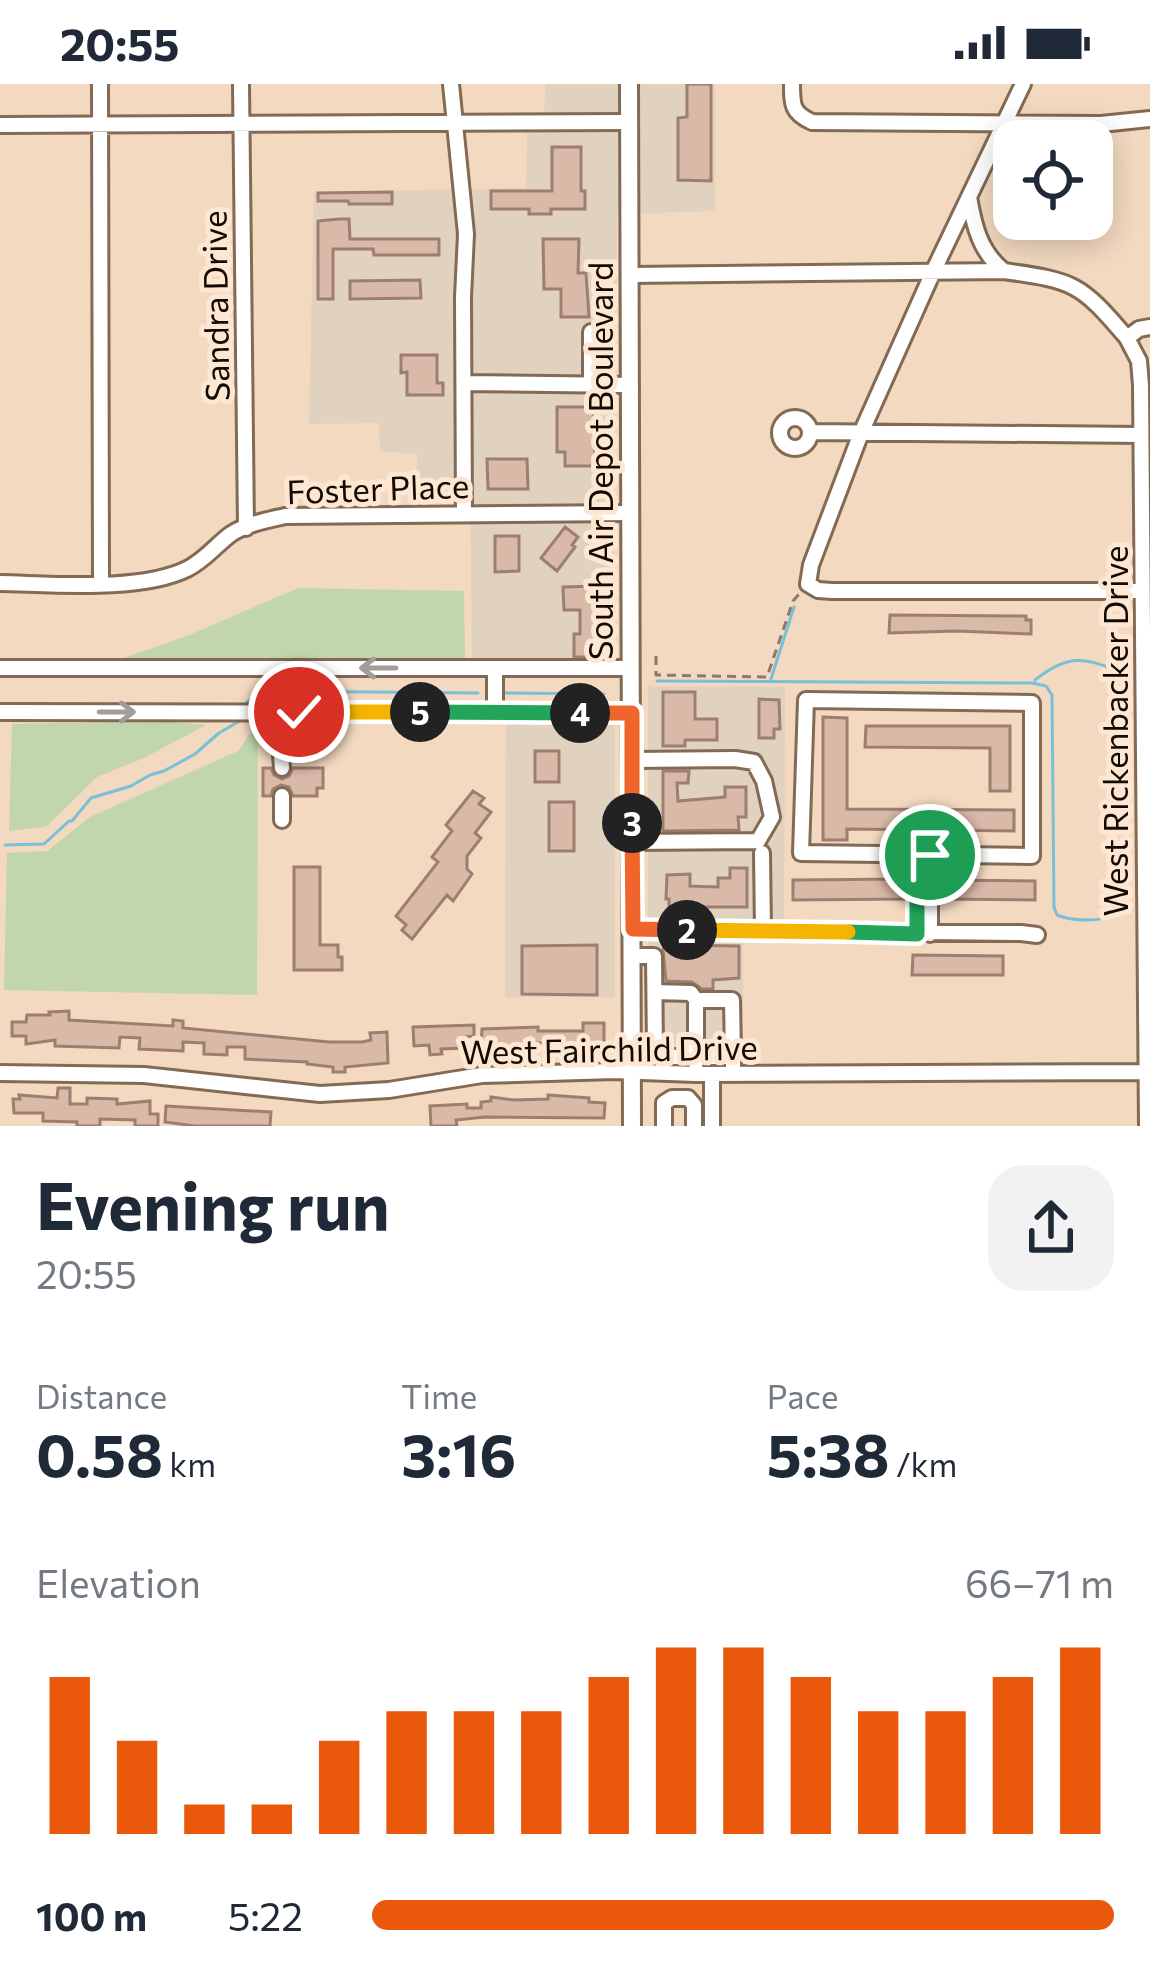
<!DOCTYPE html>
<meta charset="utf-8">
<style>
body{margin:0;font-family:Commissioner,sans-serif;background:#f2f2f3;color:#1f2937;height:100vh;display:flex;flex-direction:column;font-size:45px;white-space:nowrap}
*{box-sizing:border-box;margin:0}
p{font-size:39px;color:#747a83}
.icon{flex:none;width:66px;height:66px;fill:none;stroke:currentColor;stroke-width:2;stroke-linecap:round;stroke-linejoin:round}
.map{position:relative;height:1042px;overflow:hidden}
.panel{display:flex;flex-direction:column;background:#fff;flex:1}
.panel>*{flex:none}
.fabs{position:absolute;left:993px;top:36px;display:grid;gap:24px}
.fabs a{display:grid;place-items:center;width:120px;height:120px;border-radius:24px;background:#fff;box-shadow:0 6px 30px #0003;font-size:60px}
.pin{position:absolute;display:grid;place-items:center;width:102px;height:102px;color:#fff;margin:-51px;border:6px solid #fff;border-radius:50%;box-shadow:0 3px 12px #0007}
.km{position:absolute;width:60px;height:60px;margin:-30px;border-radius:50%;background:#222;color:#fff;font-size:33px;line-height:60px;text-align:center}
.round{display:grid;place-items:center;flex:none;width:126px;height:126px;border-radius:36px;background:#f2f2f3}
.head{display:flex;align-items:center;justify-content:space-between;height:204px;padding:0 36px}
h1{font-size:66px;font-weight:700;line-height:90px}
.stats{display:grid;grid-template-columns:repeat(3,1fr);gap:18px;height:204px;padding:12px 36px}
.stats div{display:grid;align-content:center}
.stats b{font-size:60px;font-weight:700}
.stats small{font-size:33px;font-weight:400}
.stats p{font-size:33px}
.chart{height:336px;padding:24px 36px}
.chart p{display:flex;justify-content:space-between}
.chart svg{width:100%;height:216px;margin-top:12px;stroke:#ea580c;stroke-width:6}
ul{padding:0 36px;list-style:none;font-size:39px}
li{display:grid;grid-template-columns:192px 144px 1fr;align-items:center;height:90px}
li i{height:30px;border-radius:15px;background:#ea580c}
.status{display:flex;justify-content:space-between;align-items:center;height:84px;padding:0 60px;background:#fff;direction:ltr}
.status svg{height:33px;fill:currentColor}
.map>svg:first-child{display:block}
</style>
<div class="status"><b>20:55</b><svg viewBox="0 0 49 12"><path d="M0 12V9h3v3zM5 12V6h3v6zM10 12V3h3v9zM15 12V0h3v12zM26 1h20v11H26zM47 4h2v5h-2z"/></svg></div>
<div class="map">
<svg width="1150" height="1042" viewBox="0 0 1150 1042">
<rect width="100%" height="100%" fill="#f3d9c0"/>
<path fill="#e1d1bf" d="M545,0H715V127L617,130L613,561L609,572L604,575L472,576L470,418H416L417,369L380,368L379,339L309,340L314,108L526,104L527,44L544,43Z
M648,602L785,603L784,837H743V979L657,980L648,971Z
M506,638H615V913H505Z"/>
<path fill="#c1d6ac" d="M298,504L464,507L465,576L124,574L187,552Z
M161,637L206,641L144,674L97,693L46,743L9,747L12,640Z
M258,638L257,911L4,906L7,769L47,767L90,733L238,667Z"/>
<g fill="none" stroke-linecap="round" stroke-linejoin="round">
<path stroke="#79bfd7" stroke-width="3" d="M771,595L794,523
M1035,596C1077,563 1090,579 1136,592
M657,597L1032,599L1046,602L1052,611L1054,823L1057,831C1080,840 1110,836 1132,826
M506,609L604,610
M246,619L256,610L268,607L478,609
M5,761L44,760L69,737H72L91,714L131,702L150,691L164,687L195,670L219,649L238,638"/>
</g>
<path fill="#d9b9a8" stroke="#9e7f6f" stroke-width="3" d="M687,0H711V97L678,96V34L687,33Z
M552,63H581V107H585V125H551V130H529V125H491V107H552Z
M392,108V120H349L348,117H318V109Z
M339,135H349L350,155H439V171H374L373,165H333V215H318V137Z
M543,155H579L578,189H586L589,233H561V205H544Z
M420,196L421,214L350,215V197Z
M401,271H437V299H443V311H407V288L401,289Z
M557,323H593L595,382H565V368H557Z
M487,375H527L528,405H488Z
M565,443L578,453L572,461L575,463L557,487L541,474Z
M495,452H519V487L495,488Z
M596,502L597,573H574V550H580V526H564L563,503Z
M890,531L1026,532V536H1031V550L957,547L889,549Z
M663,608H695V635H717V656H685V662H663Z
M759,615L779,616L780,645H774V654H759Z
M823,633L847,634V725L1014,726V747L847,745V756H823Z
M866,642H1010V707H990V664L865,663Z
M535,667H559V698H535Z
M263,684H271L274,691L282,695L289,692L293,684H323V704H317V712H293L289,703L281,701L273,705L271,712H263Z
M663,687H689L688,699H677L678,717L725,713V703H746V733H738L739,746L663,747Z
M473,707L484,714L479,720L491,728L475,749L481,754L467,772V785L472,790L453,817L447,811L412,855L402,846L406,841L396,832L438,778L432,773L452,747L446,741Z
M549,718H574V767H549Z
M294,783H320V861H338V873H342V886H294Z
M730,784H747V823H669V815H666L667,791L690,790V802L718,803V794H730Z
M906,795V815L793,816V796Z
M944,796L1035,797V816L944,815Z
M597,861V911L522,910V862Z
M668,861L739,862V894L713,896V905H702L692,898L666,897L663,865Z
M913,871L1003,872V891H912Z
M69,927V936L173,942V936L183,937V944L329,958H362L371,956L370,949L387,948L388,979L345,983V988H333V983L307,980V978L245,975V963H227V971L204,970V959L183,958V967L139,965L140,954L120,953L119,964L55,962V956L26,960V952H12V938H26L27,931H50L49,928Z
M583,939H604V959H597L596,964L548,963V959H524V964L481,962L482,945L538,943V947H583Z
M474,941V952L465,953V964L441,965L442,970L430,971L429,961L414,962L413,943Z
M58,1004H70V1020H87V1014L117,1015V1020L150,1017V1030H158V1042H135V1036L100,1035V1042H77V1038L43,1037V1029H14L13,1015H20L19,1011L57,1014Z
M548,1011L589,1014V1018L605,1019L604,1034L485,1033L456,1036L457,1042H431L430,1022L467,1020V1024H481V1018L491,1017V1013L514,1016L548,1015Z
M166,1022L271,1028L270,1042H195L165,1038Z"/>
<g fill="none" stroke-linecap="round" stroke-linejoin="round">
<g stroke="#826a54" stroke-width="20">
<path id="minor" d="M100,0L101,499
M241,0L246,444
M451,0L466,150L463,213L464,429
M792,0C792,21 792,29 812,38L1101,40L1150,35
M1023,0L933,188L861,349L811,481L808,500L818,506L832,507H1142
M0,41L630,38
M969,113C974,142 980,168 1004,187
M630,191L1004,187C1075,197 1080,199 1127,254L1139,245L1150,243
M1127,254L1139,277L1141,301L1147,1042
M465,299L631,301
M591,301V248
M780 349a15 15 0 1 1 30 0a15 15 0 1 1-30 0Z
M810,348L1141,351
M0,499C52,500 140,508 187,485C205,476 216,461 231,450C246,440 268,436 285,432L631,429
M0,584H631
M806,616L1032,619V772L801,769Z
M0,628L631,629
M495,629V584
M632,676L735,675L754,678L764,697L772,733L758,757L632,758
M282,684L281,671L299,629
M282,712V736
M762,769L763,847
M917,771V850
M930,771V850
M633,845L1021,849L1037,851
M633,872H654L655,965L663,973V989
M655,908L691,909L696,916H732L733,973
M663,973H696V916
M696,979V973H733V981
M0,989L144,991L320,1010L389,1006L482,991L614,987L696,990L1150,988
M712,990V1042
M664,1042V1019L672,1014H688L694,1021V1042"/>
</g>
<g stroke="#826a54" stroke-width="22">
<path id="major" d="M629,0L632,1042"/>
</g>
<path stroke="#8d7a6a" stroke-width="3" stroke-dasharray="9 6" stroke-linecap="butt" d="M656,572V591L767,593L793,517L799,510"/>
<use href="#minor" stroke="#fff" stroke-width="14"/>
<use href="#major" stroke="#fff" stroke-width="16"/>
</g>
<defs><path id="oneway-shaft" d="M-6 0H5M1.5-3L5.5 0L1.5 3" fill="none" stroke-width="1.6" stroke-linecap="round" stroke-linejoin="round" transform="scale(3)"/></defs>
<g stroke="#a19d9a">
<use href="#oneway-shaft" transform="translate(378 584) rotate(180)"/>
<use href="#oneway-shaft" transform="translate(117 628)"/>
</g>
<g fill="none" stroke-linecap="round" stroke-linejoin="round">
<g stroke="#fff" stroke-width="24">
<path id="split-1" d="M848,848L917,850V771H930"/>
</g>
<g stroke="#fff" stroke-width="24">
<path id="split-2" d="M687,846L848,848"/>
</g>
<g stroke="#fff" stroke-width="24">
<path id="split-3" d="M632,739L633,845L687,846"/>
</g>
<g stroke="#fff" stroke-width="24">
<path id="split-4" d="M580,629H632V739"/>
</g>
<g stroke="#fff" stroke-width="24">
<path id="split-5" d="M420,628L580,629"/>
</g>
<g stroke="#fff" stroke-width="24">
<path id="split-6" d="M299,628H420"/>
</g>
<use href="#split-1" stroke="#22a559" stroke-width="15"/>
<use href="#split-2" stroke="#f5b400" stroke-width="15"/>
<use href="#split-3" stroke="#f0652b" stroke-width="15"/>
<use href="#split-4" stroke="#f0652b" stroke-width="15"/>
<use href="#split-5" stroke="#22a559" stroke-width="15"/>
<use href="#split-6" stroke="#f5b400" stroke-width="15"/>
</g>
<g text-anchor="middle" stroke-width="10" stroke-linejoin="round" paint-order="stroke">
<g font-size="33" fill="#130a03" stroke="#fde7d3">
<text transform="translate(216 222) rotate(-91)" y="12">Sandra Drive</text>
<text transform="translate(601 377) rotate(-90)" y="12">South Air Depot Boulevard</text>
<text transform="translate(378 405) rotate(-2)" y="12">Foster Place</text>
<text transform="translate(1116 647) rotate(-90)" y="12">West Rickenbacker Drive</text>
<text transform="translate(609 966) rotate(-1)" y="12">West Fairchild Drive</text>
</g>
</g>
</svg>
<div class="fabs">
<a><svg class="icon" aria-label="locate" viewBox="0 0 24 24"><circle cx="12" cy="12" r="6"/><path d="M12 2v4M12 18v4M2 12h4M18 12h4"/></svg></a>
</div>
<div class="pin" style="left:930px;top:771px;background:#1e9e55"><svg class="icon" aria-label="arrive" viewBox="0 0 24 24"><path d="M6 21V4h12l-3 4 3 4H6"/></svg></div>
<div class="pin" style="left:299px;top:628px;background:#d93025"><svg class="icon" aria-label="check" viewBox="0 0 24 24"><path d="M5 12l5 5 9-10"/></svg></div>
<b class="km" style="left:687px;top:846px">2</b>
<b class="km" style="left:632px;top:739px">3</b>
<b class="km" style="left:580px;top:629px">4</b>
<b class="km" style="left:420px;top:628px">5</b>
</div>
<section class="panel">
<div class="head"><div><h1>Evening run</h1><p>20:55</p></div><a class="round"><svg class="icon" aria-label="share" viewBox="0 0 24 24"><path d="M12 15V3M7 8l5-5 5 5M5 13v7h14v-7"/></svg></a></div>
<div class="stats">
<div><p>Distance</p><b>0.58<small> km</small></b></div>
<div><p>Time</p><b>3:16</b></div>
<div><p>Pace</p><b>5:38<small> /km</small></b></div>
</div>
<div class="chart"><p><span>Elevation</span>66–71 m</p>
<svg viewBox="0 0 160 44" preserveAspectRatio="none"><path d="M5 44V12M15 44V25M25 44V38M35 44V38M45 44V25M55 44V19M65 44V19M75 44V19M85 44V12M95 44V6M105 44V6M115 44V12M125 44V19M135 44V19M145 44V12M155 44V6"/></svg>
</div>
<ul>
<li><b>100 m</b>5:22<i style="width:100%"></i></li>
</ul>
</section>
